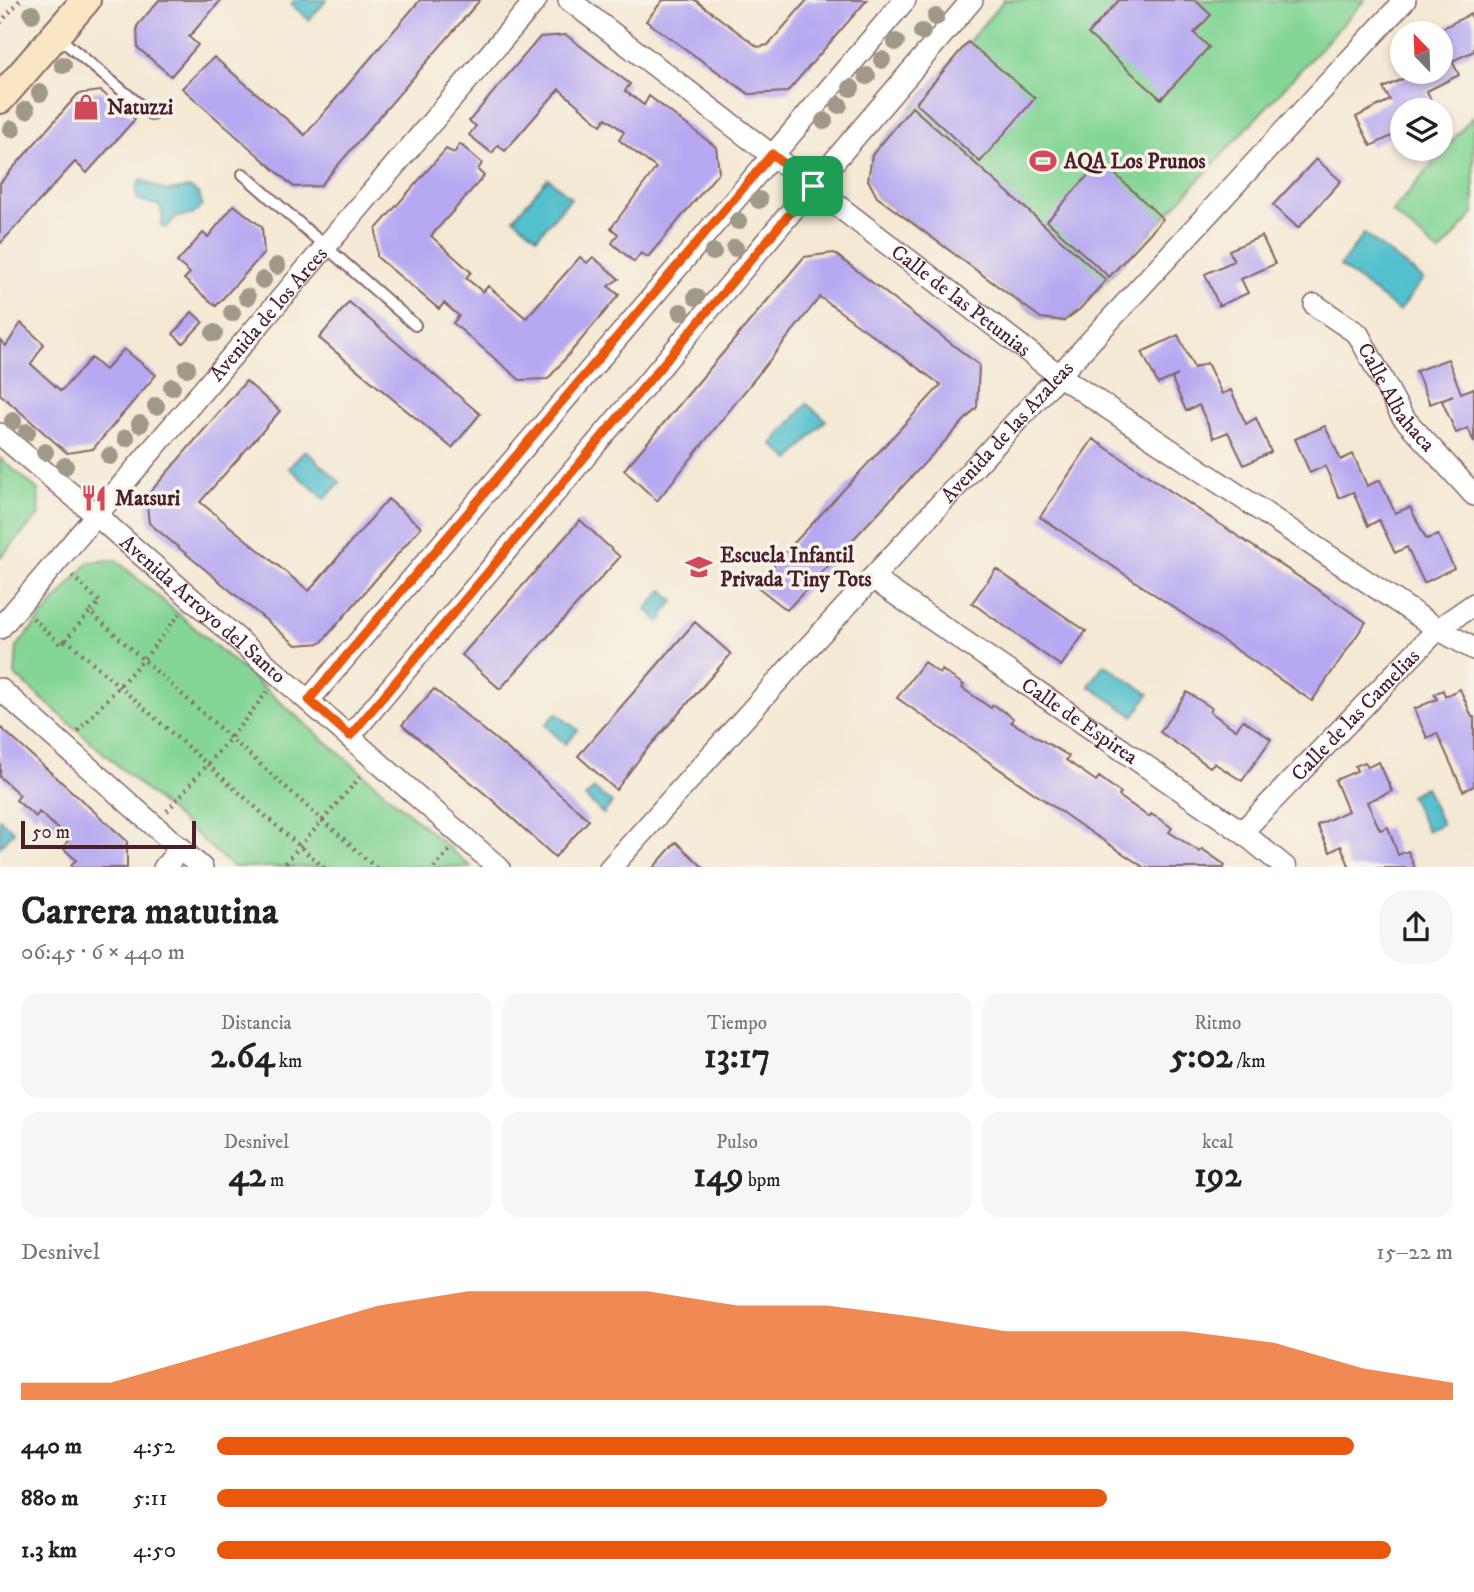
<!DOCTYPE html>
<html lang="es">
<meta charset="utf-8">
<style>
body{margin:0;font-family:"IM FELL DW Pica",serif;background:#f6f6f6;color:#222;height:100vh;display:flex;flex-direction:column;font-size:26px;white-space:nowrap}
*{box-sizing:border-box;margin:0}
p{font-size:23px;color:#767676}
.icon{flex:none;width:38px;height:38px;fill:none;stroke:currentColor;stroke-width:2;stroke-linecap:round;stroke-linejoin:round}
.map{position:relative;height:867px;overflow:hidden}
.panel{display:flex;flex-direction:column;background:#fff;flex:1}
.panel>*{flex:none}
.needle{width:46px;rotate:337deg}
.tools{position:absolute;left:1390px;top:21px;display:grid;gap:14px}
.tools a{display:grid;place-items:center;width:63px;height:63px;border-radius:50%;background:#fff;box-shadow:0 4px 10px #0003;font-size:35px}
.scale{position:absolute;left:21px;bottom:18px;width:175px;box-sizing:border-box;padding-left:7px;border:4px solid #4a1f2b;border-top:0;font-size:19px;line-height:24px;white-space:nowrap;color:#4a1f2b;-webkit-text-stroke:5px #f7f3e8;paint-order:stroke}
.pin{position:absolute;display:grid;place-items:center;width:60px;height:60px;color:#fff;margin:-30px;border-radius:14px;box-shadow:0 4px 10px #0006}
.round{display:grid;place-items:center;flex:none;width:74px;height:74px;border-radius:28px;background:#f6f6f6}
.overview{display:flex;align-items:center;justify-content:space-between;height:119px;padding:0 21px}
h1{font-size:38px;font-weight:700;line-height:52px}
.figures{display:grid;grid-template-columns:repeat(3,1fr);gap:10px;height:119px;padding:7px 21px}
.figures div{display:grid;align-content:center;border-radius:18px;background:#f6f6f6;text-align:center}
.figures b{font-size:35px;font-weight:700}
.figures small{font-size:19px;font-weight:400}
.figures p{font-size:19px}
.chart{height:196px;padding:14px 21px}
.chart p{display:flex;justify-content:space-between}
.chart svg{width:100%;height:126px;margin-top:7px;fill:#ea580c;opacity:.7}
ul{padding:0 21px;list-style:none;font-size:23px}
li{display:grid;grid-template-columns:112px 84px 1fr;align-items:center;height:52px}
li i{height:18px;border-radius:9px;background:#ea580c}
.map>svg:first-child{display:block}
</style>
<div class="map">
<svg width="1474" height="868" viewBox="0 0 1474 868">
<rect width="100%" height="100%" fill="#f7f3e8"/>
<filter id="ink" filterUnits="userSpaceOnUse"><feTurbulence type="fractalNoise" baseFrequency=".0143" numOctaves="2"/><feDisplacementMap in="SourceGraphic" scale="14" xChannelSelector="R" yChannelSelector="G"/><feConvolveMatrix kernelMatrix="1 2 1 2 8 2 1 2 1" color-interpolation-filters="sRGB"/></filter>
<filter id="wash" filterUnits="userSpaceOnUse"><feTurbulence type="fractalNoise" baseFrequency=".00686" numOctaves="4" result="noise"/><feDisplacementMap in="SourceGraphic" scale="28" xChannelSelector="R" yChannelSelector="G"/><feGaussianBlur stdDeviation="1.57" result="paint"/><feColorMatrix in="noise" values="0 0 0 0 0 0 0 0 0 0 0 0 0 0 0 0 0 1.4 0 .05"/><feComposite in="paint" operator="in"/></filter>
<g filter="url(#wash)">
<rect width="100%" height="100%" fill="#f4e9d4"/>
<path fill="#85d696" stroke="#687a60" stroke-width="2" d="M1004,0H1365L1080,309L1064,321L1041,318L877,197L868,180L872,155Z
M1473,116L1474,213L1440,253L1392,212Z
M0,458L38,490L39,515L0,558Z
M116,560L471,867H233L15,675L17,646L89,562Z"/>
<path fill="#53c0cd" stroke="#4e707c" stroke-width="2" d="M295,0H327L309,20L291,4Z
M548,178L571,198L537,237L514,218Z
M141,180L166,191L191,188L199,194L202,205L193,215L176,217L166,228L161,226L163,218L160,206L138,200C135,192 135,187 141,180Z
M1364,234L1423,279L1399,311L1340,266Z
M807,404L826,420L790,460L772,444Z
M305,450L340,482L325,499L289,468Z
M663,590L674,601L663,614L664,618L660,622L646,609Z
M1104,664L1149,694L1134,716L1089,686Z
M556,713L578,730L565,744L545,725Z
M1425,787L1442,824L1427,831L1410,795Z
M594,789L612,803L603,814L585,797Z
M0,819L14,831L0,847Z"/>
<g id="blocks">
<path fill="#b6a8f1" d="M159,0H221L189,37L198,45L171,76L138,48L137,26Z
M420,0H480L320,186L294,187L182,88L214,57L305,135Z
M663,0H695L758,47L768,45L807,0H867L787,92L749,94L646,21Z
M1119,0H1195L1211,15L1194,33L1209,47L1161,99L1088,34Z
M1470,14L1474,22V51L1452,61L1459,75L1427,91L1433,105L1422,110H1402V120L1399,121L1402,131L1371,146L1356,117L1390,100L1383,88L1418,72H1440V44L1443,43L1440,33L1437,31Z
M566,35L630,84L625,91L644,105L649,96L716,147L719,172L648,257L641,253L634,262L612,243L618,234L611,228L656,168L619,140L624,132L606,118L601,125L559,89L505,151L498,145L492,153L469,135L476,126L469,121L540,37Z
M968,42L1035,98L980,162L916,103Z
M101,91L135,119L87,173L75,162L0,244V183L78,94Z
M912,107L1106,280L1080,309L1064,321L1041,318L877,197L868,180L872,155Z
M460,144L482,163L478,170L484,176L431,236L471,272L466,278L483,292L488,286L526,318L580,257L587,263L593,257L619,279L608,286L619,295L548,379L520,380L453,323L459,316L444,303L439,309L377,257L376,229L446,149L454,153Z
M1316,159L1341,181L1298,228L1273,205Z
M1101,161L1163,219L1109,277L1047,221Z
M234,205L262,227L264,253L216,306L184,279L190,273L177,262L203,233L208,237Z
M1262,236L1275,264L1241,279L1248,293L1219,306L1205,274L1234,261L1229,250Z
M834,253L979,365L977,407L787,610L755,585L941,385L820,297L657,501L624,470L804,257Z
M349,302L480,414L452,448L319,338Z
M192,312L203,322L183,343L173,334Z
M21,323L44,344L31,364L61,391L91,358L105,370L124,349L156,375L93,449L67,453L0,394V340L6,346Z
M1178,335L1194,368L1207,363L1222,394L1231,390L1246,424L1256,418L1271,452L1244,465L1228,432L1214,438L1199,405L1186,411L1172,379L1178,375L1158,384L1142,352Z
M1448,359L1461,393L1474,388V443L1468,428L1456,433L1442,401L1453,395L1430,404L1416,371Z
M246,381L280,411L200,502L309,591L388,499L421,527L321,643L296,645L149,523L146,497Z
M1325,426L1341,460L1353,454L1367,486L1380,480L1395,513L1410,507L1426,539L1438,535L1454,568L1424,583L1407,547L1395,553L1379,520L1368,526L1353,492L1339,498L1325,466L1310,473L1295,439Z
M1093,439L1366,622L1312,701L1040,517Z
M580,520L620,557L500,689L462,655Z
M996,569L1086,631L1061,666L972,603Z
M695,622L731,654L643,754L616,790L578,756Z
M924,662L940,674L942,670L952,677L964,685L962,688L991,708L993,705L1005,712L1013,718L1011,722L1069,756L1066,760L1096,781L1099,777L1121,793L1119,796L1149,817L1151,814L1161,820L1172,828L1169,832L1200,852L1202,849L1225,865L1224,868H1145L1080,825L897,698Z
M434,689L521,760L589,820L555,857L490,798L402,725Z
M1460,689L1472,717H1474V786L1463,791L1437,733L1427,738L1414,709L1437,699L1434,694L1443,690L1445,696Z
M1187,692L1212,708L1210,712L1236,730L1243,720L1271,739L1242,781L1214,763L1210,767L1160,732Z
M0,727L127,841V868H73L71,865L76,860L63,848L69,839L39,812L36,817L16,800L20,795L0,777Z
M1365,762L1368,767L1379,762L1392,791L1367,802L1380,830L1388,827L1398,855L1408,851L1415,868H1350L1341,846L1330,852L1317,825L1348,811L1335,780L1357,771L1355,766Z
M676,842L704,868H653Z"/>
</g>
</g>
<g filter="url(#ink)">
<use href="#blocks" fill-opacity="0" stroke="#866666" stroke-width="2"/>
<g fill="none" stroke-linecap="round" stroke-linejoin="round">
<g stroke="#866666" stroke-width="14">
<path id="service" d="M58,37L152,115
M243,174L415,325"/>
</g>
<g stroke="#866666" stroke-width="24">
<g id="minor">
<path id="s1" d="M569,0L1060,376L1438,629L1474,649"/>
<path id="s2" d="M1315,305L1358,334L1402,416L1474,495"/>
<path id="s3" d="M0,434L96,515L499,868"/>
<path id="s4" d="M872,578L1242,832L1286,868"/>
<path id="s5" d="M0,628L536,0"/>
<path d="M0,689L202,868"/>
<path d="M309,700L905,0"/>
<path d="M350,736L813,186L972,0"/>
<path id="s6" d="M1242,832L1438,629L1474,604"/>
<path d="M164,868L181,848"/>
<path id="s7" d="M610,868L803,653L1405,0"/>
</g>
</g>
<g stroke="#866666" stroke-width="32">
<path id="secondary" d="M0,99L86,0"/>
</g>
<path stroke="#866666" stroke-width="4.5" stroke-dasharray="2 5" stroke-linecap="butt" d="M0,23L20,0
M72,576L100,602L90,612
M33,618L61,645L66,639
M78,731L144,659L180,614
M167,811L232,736L267,692
M281,868L361,776
M324,868L66,639L90,612L376,868
M434,868L450,850"/>
<use href="#service" stroke="#fff" stroke-width="10"/>
<use href="#minor" stroke="#fff" stroke-width="21"/>
<use href="#secondary" stroke="#fbe6c4" stroke-width="28"/>
</g>
<g fill="#a09889">
<circle cx="32" cy="14" r="9"/>
<circle cx="936" cy="17" r="9"/>
<circle cx="922" cy="32" r="9"/>
<circle cx="896" cy="42" r="9"/>
<circle cx="882" cy="60" r="9"/>
<circle cx="63" cy="65" r="9"/>
<circle cx="867" cy="76" r="9"/>
<circle cx="851" cy="88" r="9"/>
<circle cx="40" cy="93" r="9"/>
<circle cx="839" cy="105" r="9"/>
<circle cx="26" cy="110" r="9"/>
<circle cx="824" cy="121" r="9"/>
<circle cx="12" cy="129" r="9"/>
<circle cx="759" cy="200" r="9"/>
<circle cx="738" cy="221" r="9"/>
<circle cx="735" cy="248" r="9"/>
<circle cx="713" cy="252" r="9"/>
<circle cx="277" cy="266" r="9"/>
<circle cx="263" cy="280" r="9"/>
<circle cx="247" cy="297" r="9"/>
<circle cx="696" cy="297" r="9"/>
<circle cx="681" cy="312" r="9"/>
<circle cx="232" cy="313" r="9"/>
<circle cx="214" cy="333" r="9"/>
<circle cx="187" cy="368" r="9"/>
<circle cx="172" cy="387" r="9"/>
<circle cx="156" cy="406" r="9"/>
<circle cx="13" cy="421" r="9"/>
<circle cx="140" cy="424" r="9"/>
<circle cx="27" cy="432" r="9"/>
<circle cx="126" cy="438" r="9"/>
<circle cx="45" cy="452" r="9"/>
<circle cx="110" cy="456" r="9"/>
<circle cx="65" cy="466" r="9"/>
</g>
</g>
<g fill="none" stroke-linecap="round" stroke-linejoin="round" filter="url(#ink)">
<g stroke="#fff" stroke-width="14">
<path id="route" d="M772,154L813,186L350,736L309,700Z"/>
</g>
<use href="#route" stroke="#ea580c" stroke-width="9"/>
</g>
<defs>
<g id="shop-bare" transform="scale(2.1)"><path d="M-5-2.5h2.3a2.7 3.5 0 0 1 5.4 0H5L5.5 6h-11ZM-1.5-2.5h3a1.5 2.3 0 0 0-3 0Z" fill="#d1495b" stroke="#f7f3e8" stroke-width="2.5" paint-order="stroke"/></g>
<g id="stadium-bare" transform="scale(2.1)"><path d="M0-5a6.5 5 0 1 0 0 10a6.5 5 0 1 0 0-10ZM-3.5-1.8h7v3.6h-7Z" fill="#d1495b" stroke="#f7f3e8" stroke-width="2.5" paint-order="stroke"/></g>
<g id="restaurant-bare" transform="scale(2.1)"><path d="M-5-6h1v4h1v-4h1v4h1v-4h1v5L-1.5 .5V6h-2V.5L-5-1ZM5-6V6H3V1.5H1.5Q1.5-4 5-6Z" fill="#d1495b" stroke="#f7f3e8" stroke-width="2.5" paint-order="stroke"/></g>
<g id="school-bare" transform="scale(2.1)"><path d="M0-5L7-2L0 1L-7-2ZM-4 1L0 2.5L4 1V4Q0 6-4 4Z" fill="#d1495b" stroke="#f7f3e8" stroke-width="2.5" paint-order="stroke"/></g>
</defs>
<g fill-rule="evenodd">
<use href="#shop-bare" x="86" y="107"/>
<use href="#stadium-bare" x="1043" y="161"/>
<use href="#restaurant-bare" x="94" y="498"/>
<use href="#school-bare" x="699" y="567"/>
</g>
<g text-anchor="middle" stroke-width="7" stroke-linejoin="round" paint-order="stroke">
<g font-size="21" font-weight="bold" fill="#4a1f2b" stroke="#f7f3e8" text-anchor="start">
<text x="107" y="114">Natuzzi</text>
<text x="1064" y="168">AQA Los Prunos</text>
<text x="115" y="505">Matsuri</text>
<text x="720" y="562">Escuela Infantil<tspan x="720" dy="24">Privada Tiny Tots</tspan></text>
</g>
<g font-size="21" fill="#4a1f2b" stroke="#f7f3e8">
<text dy="7" stroke="none"><textPath href="#s1" startOffset="494">Calle de las Petunias</textPath></text>
<text dy="7" stroke="none"><textPath href="#s5" startOffset="413">Avenida de los Arces</textPath></text>
<text dy="7" stroke="none"><textPath href="#s2" startOffset="126">Calle Albahaca</textPath></text>
<text dy="7" stroke="none"><textPath href="#s7" startOffset="590">Avenida de las Azaleas</textPath></text>
<text dy="7" stroke="none"><textPath href="#s3" startOffset="268">Avenida Arroyo del Santo</textPath></text>
<text dy="7" stroke="none"><textPath href="#s6" startOffset="163">Calle de las Camelias</textPath></text>
<text dy="7" stroke="none"><textPath href="#s4" startOffset="252">Calle de Espirea</textPath></text>
</g>
</g>
</svg>
<div class="tools">
<a><svg class="needle" viewBox="-14 -14 28 28"><path d="M0-13l5 13h-10z" fill="#e53935"/><path d="M0 13l5-13h-10z" fill="#767676"/></svg></a>
<a><svg class="icon" aria-label="layers" viewBox="0 0 24 24"><path d="M12 4l9 5-9 5-9-5zM3 14l9 5 9-5"/></svg></a>
</div>
<div class="scale">50 m</div>
<div class="pin" style="left:813px;top:186px;background:#1e9e55"><svg class="icon" aria-label="arrive" viewBox="0 0 24 24"><path d="M6 21V4h12l-3 4 3 4H6"/></svg></div>
</div>
<section class="panel">
<div class="overview"><div><h1>Carrera matutina</h1><p>06:45 · 6 × 440 m</p></div><a class="round"><svg class="icon" aria-label="share" viewBox="0 0 24 24"><path d="M12 15V3M7 8l5-5 5 5M5 13v7h14v-7"/></svg></a></div>
<div class="figures">
<div><p>Distancia</p><b>2.64<small> km</small></b></div>
<div><p>Tiempo</p><b>13:17</b></div>
<div><p>Ritmo</p><b>5:02<small> /km</small></b></div>
</div>
<div class="figures">
<div><p>Desnivel</p><b>42<small> m</small></b></div>
<div><p>Pulso</p><b>149<small> bpm</small></b></div>
<div><p>kcal</p><b>192</b></div>
</div>
<div class="chart"><p><span>Desnivel</span>15–22 m</p>
<svg viewBox="0 0 160 44" preserveAspectRatio="none"><path d="M0 44V38L10 38L20 29L30 20L40 11L50 6L60 6L70 6L80 11L90 11L100 15L110 20L120 20L130 20L140 24L150 33L160 38V44z"/></svg>
</div>
<ul>
<li><b>440 m</b>4:52<i style="width:92%"></i></li>
<li><b>880 m</b>5:11<i style="width:72%"></i></li>
<li><b>1.3 km</b>4:50<i style="width:95%"></i></li>
</ul>
</section>
